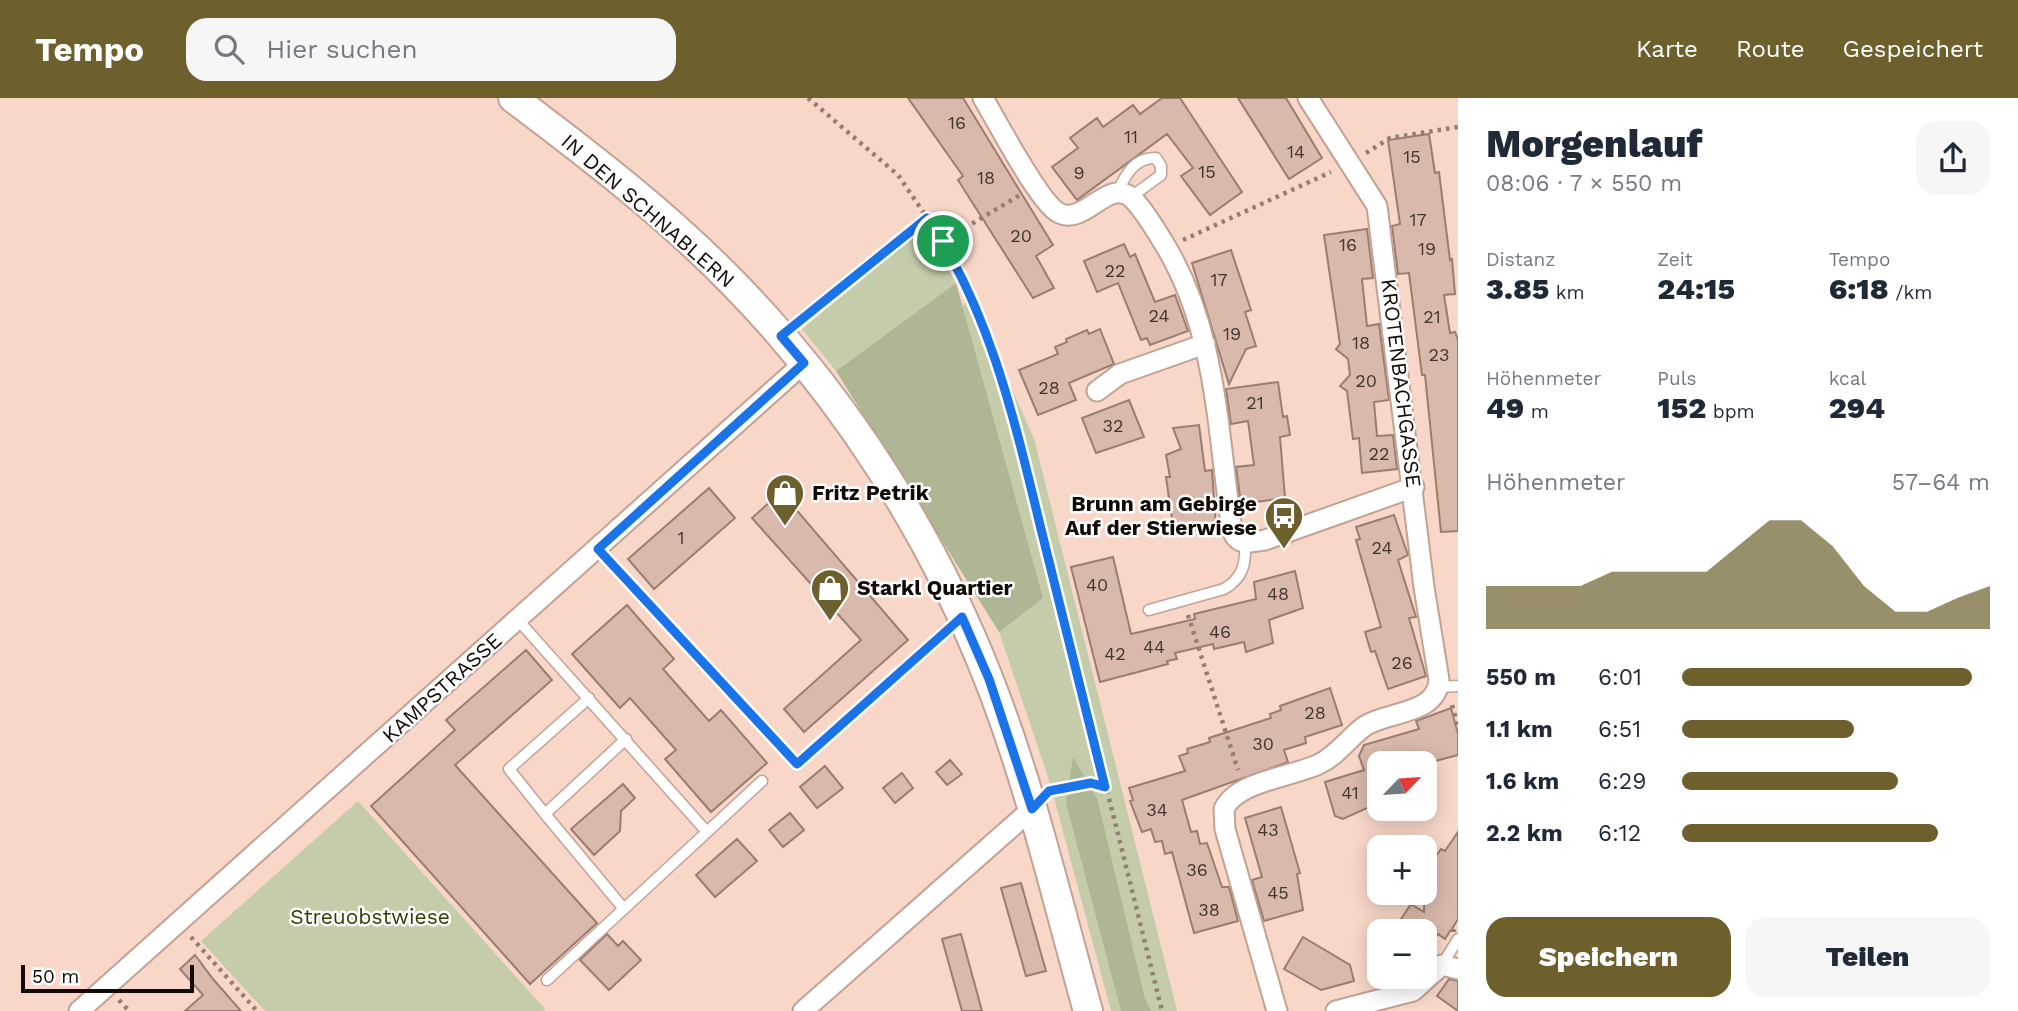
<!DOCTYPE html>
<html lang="de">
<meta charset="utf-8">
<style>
body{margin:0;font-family:"Work Sans",sans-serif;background:#f6f6f7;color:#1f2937;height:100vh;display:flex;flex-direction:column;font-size:26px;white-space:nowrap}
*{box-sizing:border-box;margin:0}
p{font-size:23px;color:#747a83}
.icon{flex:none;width:38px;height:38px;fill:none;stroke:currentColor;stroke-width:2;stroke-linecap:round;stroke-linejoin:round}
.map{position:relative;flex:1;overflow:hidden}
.details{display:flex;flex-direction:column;background:#fff;width:560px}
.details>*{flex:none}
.needle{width:46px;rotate:65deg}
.controls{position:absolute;left:1367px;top:653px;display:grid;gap:14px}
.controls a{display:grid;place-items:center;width:70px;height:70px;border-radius:14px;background:#fff;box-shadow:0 4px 18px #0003;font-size:35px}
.scale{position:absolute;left:21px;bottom:18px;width:173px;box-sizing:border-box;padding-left:7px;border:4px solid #130905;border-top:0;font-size:19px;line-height:24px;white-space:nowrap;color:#130905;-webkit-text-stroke:5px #fff;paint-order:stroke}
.pin{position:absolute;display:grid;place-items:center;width:60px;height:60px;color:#fff;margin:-30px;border:4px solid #fff;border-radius:50%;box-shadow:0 2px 7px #0007}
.round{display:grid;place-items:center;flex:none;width:74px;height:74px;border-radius:21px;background:#f6f6f7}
.head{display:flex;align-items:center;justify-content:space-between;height:119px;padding:0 28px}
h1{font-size:38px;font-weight:800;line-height:52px}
.stats{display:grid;grid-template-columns:repeat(3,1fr);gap:10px;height:119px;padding:7px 28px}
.stats div{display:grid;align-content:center}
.stats b{font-size:30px;font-weight:800}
.stats small{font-size:19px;font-weight:400}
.stats p{font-size:19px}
.chart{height:196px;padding:14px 28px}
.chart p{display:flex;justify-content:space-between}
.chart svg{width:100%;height:126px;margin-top:7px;fill:#6d602d;opacity:.7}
.button{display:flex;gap:14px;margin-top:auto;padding:14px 28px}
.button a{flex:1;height:80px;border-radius:21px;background:#6d602d;color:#fff;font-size:28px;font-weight:800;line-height:80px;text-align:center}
.button a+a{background:#f6f6f7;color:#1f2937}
ul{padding:0 28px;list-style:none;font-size:23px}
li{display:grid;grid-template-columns:112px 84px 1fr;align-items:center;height:52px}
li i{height:18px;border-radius:9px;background:#6d602d}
header{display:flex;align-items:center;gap:42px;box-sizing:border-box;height:98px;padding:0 35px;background:#6d602d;color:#fff}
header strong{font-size:33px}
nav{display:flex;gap:38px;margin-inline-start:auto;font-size:24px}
.search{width:490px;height:63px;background:#f6f6f7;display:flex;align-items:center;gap:18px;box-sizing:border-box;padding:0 24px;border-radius:21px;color:#747a83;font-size:26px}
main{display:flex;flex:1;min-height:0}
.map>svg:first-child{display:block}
</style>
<header>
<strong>Tempo</strong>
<div class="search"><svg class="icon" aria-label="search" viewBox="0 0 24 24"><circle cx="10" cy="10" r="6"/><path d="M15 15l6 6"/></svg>Hier suchen</div>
<nav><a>Karte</a><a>Route</a><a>Gespeichert</a></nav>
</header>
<main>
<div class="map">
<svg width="1458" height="913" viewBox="0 0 1458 913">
<rect width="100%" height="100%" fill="#f8d7c9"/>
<path fill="#c4ccaa" d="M925,129L956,185L836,273L802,231Z
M971,197L1034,341L1177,913H1111L1050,685L999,534L921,260Z
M358,703L545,911L543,913H265L201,843Z"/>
<path fill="#aeb695" d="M956,185L1043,500L999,534L836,273Z
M1073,659L1097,700L1145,901L1151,913H1121L1066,705Z"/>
<path fill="#d9b9ac" stroke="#9a7d70" stroke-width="2" d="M908,0H963L1053,147L1036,158L1054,190L1033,200L958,82L963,78Z
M1162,0H1180L1242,94L1210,117L1181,78L1193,70L1167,36L1077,102L1052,69L1078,50L1070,40L1097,20L1103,29L1133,7L1140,16Z
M1238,0H1286L1322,60L1289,81Z
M1429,36L1435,75L1439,74L1450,162L1452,161L1455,196L1444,197L1450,235L1455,234L1458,242V433L1441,434L1425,277H1422L1409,175L1398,176L1392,128L1400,126L1388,42Z
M1367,131L1373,180L1362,181L1367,228L1379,226L1389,302L1374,304L1377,338L1393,337L1397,371L1362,375L1359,340L1353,341L1347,293L1340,288L1350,277L1348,261L1336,251L1340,246L1324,137Z
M1124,146L1130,159L1135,156L1155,204L1175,197L1188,233L1150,247L1147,240L1141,242L1118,185L1097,194L1084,163Z
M1231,152L1251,212L1245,214L1256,248L1246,251L1229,286L1192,165Z
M1100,231L1114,266L1069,285L1076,302L1038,317L1019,272L1058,256L1055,249L1067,244L1066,241L1087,232L1089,236Z
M1278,284L1283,319L1287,318L1290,337L1280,339L1285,400L1241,406L1236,369L1254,367L1248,323L1231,326L1226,291Z
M1129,302L1144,339L1096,355L1082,320Z
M1199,327L1205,373L1212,372L1216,429L1174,435L1166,379H1170L1166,357L1181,351L1173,330Z
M709,390L735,420L654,491L628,461Z
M781,394L908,542L804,634L784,611L861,542L752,420Z
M1394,417L1408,457L1398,462L1416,519L1409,520L1426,578L1388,591L1375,553L1371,554L1365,534L1381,529L1356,442L1360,441L1356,429Z
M1113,459L1131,536L1195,521L1194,516L1256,501L1254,484L1295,473L1303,510L1269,522L1273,545L1246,554L1244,544L1214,551L1213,546L1175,555L1177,561L1167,563L1168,566L1100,584L1071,469Z
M627,507L674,561L663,571L709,623L721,612L767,665L711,714L665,661L676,652L630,600L620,610L572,556Z
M526,552L552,582L455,667L597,825L530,886L371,708L455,632L446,622Z
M1330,590L1342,627L1305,639L1306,645L1284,652L1288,664L1182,702L1191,734L1197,733L1200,746L1207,745L1222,789H1229L1238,823L1194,835L1172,754L1165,756L1162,743L1155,744L1151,731L1142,734L1130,703L1133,702L1129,690L1185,673L1179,658L1188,655L1187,651L1210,644L1209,640L1271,620L1270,616L1281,612L1280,608Z
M1451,610L1458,636V657L1428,665H1379V706L1376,707L1370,690L1376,706L1343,721L1335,718L1325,684L1364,672L1359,658L1364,647L1419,631L1416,623Z
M950,662L962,676L947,687L936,674Z
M825,668L843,690L817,710L800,689Z
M902,675L913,690L895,705L883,690Z
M623,686L635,700L621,713L620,733L594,757L571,731Z
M1281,709L1300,775L1297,776L1303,812L1264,823L1252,782L1262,779L1245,720Z
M790,715L804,732L783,749L769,732Z
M1458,734V821L1452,831L1456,833H1450L1445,841L1438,836L1424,857V833H1393L1411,806L1424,814V775L1441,751L1445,753Z
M737,741L757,763L715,799L696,777Z
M1021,785L1046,873L1026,878L1001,790Z
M607,836L618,848L623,843L641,862L609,892L580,862Z
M961,836L982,913H962L942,841Z
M1303,839L1350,867L1354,883L1321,892L1284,871Z
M195,857L213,881L241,913H185L203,897L180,871Z
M1449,881L1458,883V913L1437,898Z"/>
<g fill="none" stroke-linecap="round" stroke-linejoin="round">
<g stroke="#c1a294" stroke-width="13">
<path id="lane" d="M1118,94C1125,77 1135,59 1156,60L1161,68V77L1131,99
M598,451L797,666L959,522
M1149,512L1224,491C1243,480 1246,466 1245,445
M518,522L707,734L762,683
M1439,589L1458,588
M589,600L509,671L545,716L626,641
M545,716L624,811
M1442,867L1458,841
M547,882L707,734"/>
</g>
<g stroke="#c1a294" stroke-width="23">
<path id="street" d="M983,0C997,23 1039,105 1059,115C1085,128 1108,79 1132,100C1143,111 1152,126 1160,139C1217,227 1217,331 1232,432C1238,449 1250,444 1265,442L1414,389
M1097,293L1120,276L1205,246
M79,913L804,265
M803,913L1032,711
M1277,913L1225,731L1224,711C1237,683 1292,679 1319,666C1338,657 1349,639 1365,628C1387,613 1437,617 1439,582L1424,489L1377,108L1308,0
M1336,913L1413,893L1442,867L1458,871"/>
</g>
<g stroke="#c1a294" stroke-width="32">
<path id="secondary" d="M513,0C590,58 667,117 734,186C844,299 932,436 989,582C1031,689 1057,802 1088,913"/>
</g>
<path stroke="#947d73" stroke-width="4.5" stroke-dasharray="3.5 5" stroke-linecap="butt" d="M808,0L898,77L943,143L971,197L1011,306L1162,913
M1366,55L1390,40L1458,29
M1183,142L1331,74
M943,143L1020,97
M801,225L927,120
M1188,517L1238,672
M1452,607L1458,629
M1053,692L1091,685L1105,689
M191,839L257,913
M119,902L129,913"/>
<use href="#lane" stroke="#fff" stroke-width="10"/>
<use href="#street" stroke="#fff" stroke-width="19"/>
<use href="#secondary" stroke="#fff" stroke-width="28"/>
</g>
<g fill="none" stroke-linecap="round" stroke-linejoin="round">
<g stroke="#fff" stroke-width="14">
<path id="route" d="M927,120C990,212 1015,324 1041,431C1063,517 1084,603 1105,689L1091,685L1049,693L1032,711L989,581L962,519L797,666L598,451L804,265L781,238Z"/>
</g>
<use href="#route" stroke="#1a73e8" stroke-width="9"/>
</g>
<defs>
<g id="shop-pin" transform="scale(2.0125)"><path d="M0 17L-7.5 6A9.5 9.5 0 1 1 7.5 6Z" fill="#6d602d" stroke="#fff"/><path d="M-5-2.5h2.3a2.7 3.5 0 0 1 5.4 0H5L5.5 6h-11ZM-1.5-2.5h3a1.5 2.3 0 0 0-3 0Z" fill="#fff"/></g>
<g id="bus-pin" transform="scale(2.0125)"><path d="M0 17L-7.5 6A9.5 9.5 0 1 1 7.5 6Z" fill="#6d602d" stroke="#fff"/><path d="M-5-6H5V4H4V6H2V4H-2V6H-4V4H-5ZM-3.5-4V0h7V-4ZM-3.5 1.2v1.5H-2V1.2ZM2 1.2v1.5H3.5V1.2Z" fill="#fff"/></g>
</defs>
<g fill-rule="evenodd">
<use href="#shop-pin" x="785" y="395"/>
<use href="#bus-pin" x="1284" y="418"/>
<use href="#shop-pin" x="830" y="490"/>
</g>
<g text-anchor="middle" stroke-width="5" stroke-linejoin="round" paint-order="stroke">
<g font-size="18" fill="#44352f">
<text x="957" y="31">16</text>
<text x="1131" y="45">11</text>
<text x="1296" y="60">14</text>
<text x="1412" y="65">15</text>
<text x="1207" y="80">15</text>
<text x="1079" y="81">9</text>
<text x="986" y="86">18</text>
<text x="1418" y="128">17</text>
<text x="1021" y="144">20</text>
<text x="1348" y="153">16</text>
<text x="1427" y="157">19</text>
<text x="1115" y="179">22</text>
<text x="1219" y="188">17</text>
<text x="1159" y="224">24</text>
<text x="1432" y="225">21</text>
<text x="1232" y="242">19</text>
<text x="1361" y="251">18</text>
<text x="1439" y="263">23</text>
<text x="1366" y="289">20</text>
<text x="1049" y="296">28</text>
<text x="1255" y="311">21</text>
<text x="1113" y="334">32</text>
<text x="1379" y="362">22</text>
<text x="681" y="446">1</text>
<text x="1382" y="456">24</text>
<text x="1097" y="493">40</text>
<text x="1278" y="502">48</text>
<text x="1220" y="540">46</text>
<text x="1154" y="555">44</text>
<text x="1115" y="562">42</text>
<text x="1402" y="571">26</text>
<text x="1315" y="621">28</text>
<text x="1263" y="652">30</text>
<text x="1350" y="701">41</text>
<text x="1157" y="718">34</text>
<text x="1268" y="738">43</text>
<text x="1197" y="778">36</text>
<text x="1278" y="801">45</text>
<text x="1209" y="818">38</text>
</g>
<g font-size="21" fill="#130905" stroke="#fff">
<text transform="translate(648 113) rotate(41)" y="7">IN DEN SCHNABLERN</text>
<text transform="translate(1401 285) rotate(83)" y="7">KROTENBACHGASSE</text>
<text transform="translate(442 590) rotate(-42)" y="7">KAMPSTRASSE</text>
</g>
<g font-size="21" font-weight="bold" fill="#130905" stroke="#fff" text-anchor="start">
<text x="812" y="402">Fritz Petrik</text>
<text x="1257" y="413" text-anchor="end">Brunn am Gebirge<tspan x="1257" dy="24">Auf der Stierwiese</tspan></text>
<text x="857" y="497">Starkl Quartier</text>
</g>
<g font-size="21" fill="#333b01" stroke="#fff">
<text x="370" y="826">Streuobstwiese</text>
</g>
</g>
</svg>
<div class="controls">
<a><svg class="needle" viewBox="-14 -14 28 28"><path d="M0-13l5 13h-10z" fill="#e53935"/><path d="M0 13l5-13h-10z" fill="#747a83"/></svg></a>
<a>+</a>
<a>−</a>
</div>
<div class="scale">50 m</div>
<div class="pin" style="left:943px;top:143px;background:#1e9e55"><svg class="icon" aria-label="arrive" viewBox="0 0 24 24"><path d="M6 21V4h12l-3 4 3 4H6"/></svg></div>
</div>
<section class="details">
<div class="head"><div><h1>Morgenlauf</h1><p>08:06 · 7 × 550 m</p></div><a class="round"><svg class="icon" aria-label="share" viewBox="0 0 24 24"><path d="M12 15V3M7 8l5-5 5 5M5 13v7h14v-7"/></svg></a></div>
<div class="stats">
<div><p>Distanz</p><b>3.85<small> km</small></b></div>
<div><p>Zeit</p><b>24:15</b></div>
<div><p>Tempo</p><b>6:18<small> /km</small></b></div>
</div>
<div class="stats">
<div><p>Höhenmeter</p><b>49<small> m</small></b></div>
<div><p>Puls</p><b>152<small> bpm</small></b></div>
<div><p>kcal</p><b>294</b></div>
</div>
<div class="chart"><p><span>Höhenmeter</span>57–64 m</p>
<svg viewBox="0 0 160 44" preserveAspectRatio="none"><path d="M0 44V29L10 29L20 29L30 29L40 24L50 24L60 24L70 24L80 15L90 6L100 6L110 15L120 29L130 38L140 38L150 33L160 29V44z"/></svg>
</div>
<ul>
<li><b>550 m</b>6:01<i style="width:94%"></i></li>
<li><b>1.1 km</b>6:51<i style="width:56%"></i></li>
<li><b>1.6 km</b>6:29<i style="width:70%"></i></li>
<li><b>2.2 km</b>6:12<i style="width:83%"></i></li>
</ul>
<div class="button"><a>Speichern</a><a>Teilen</a></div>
</section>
</main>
